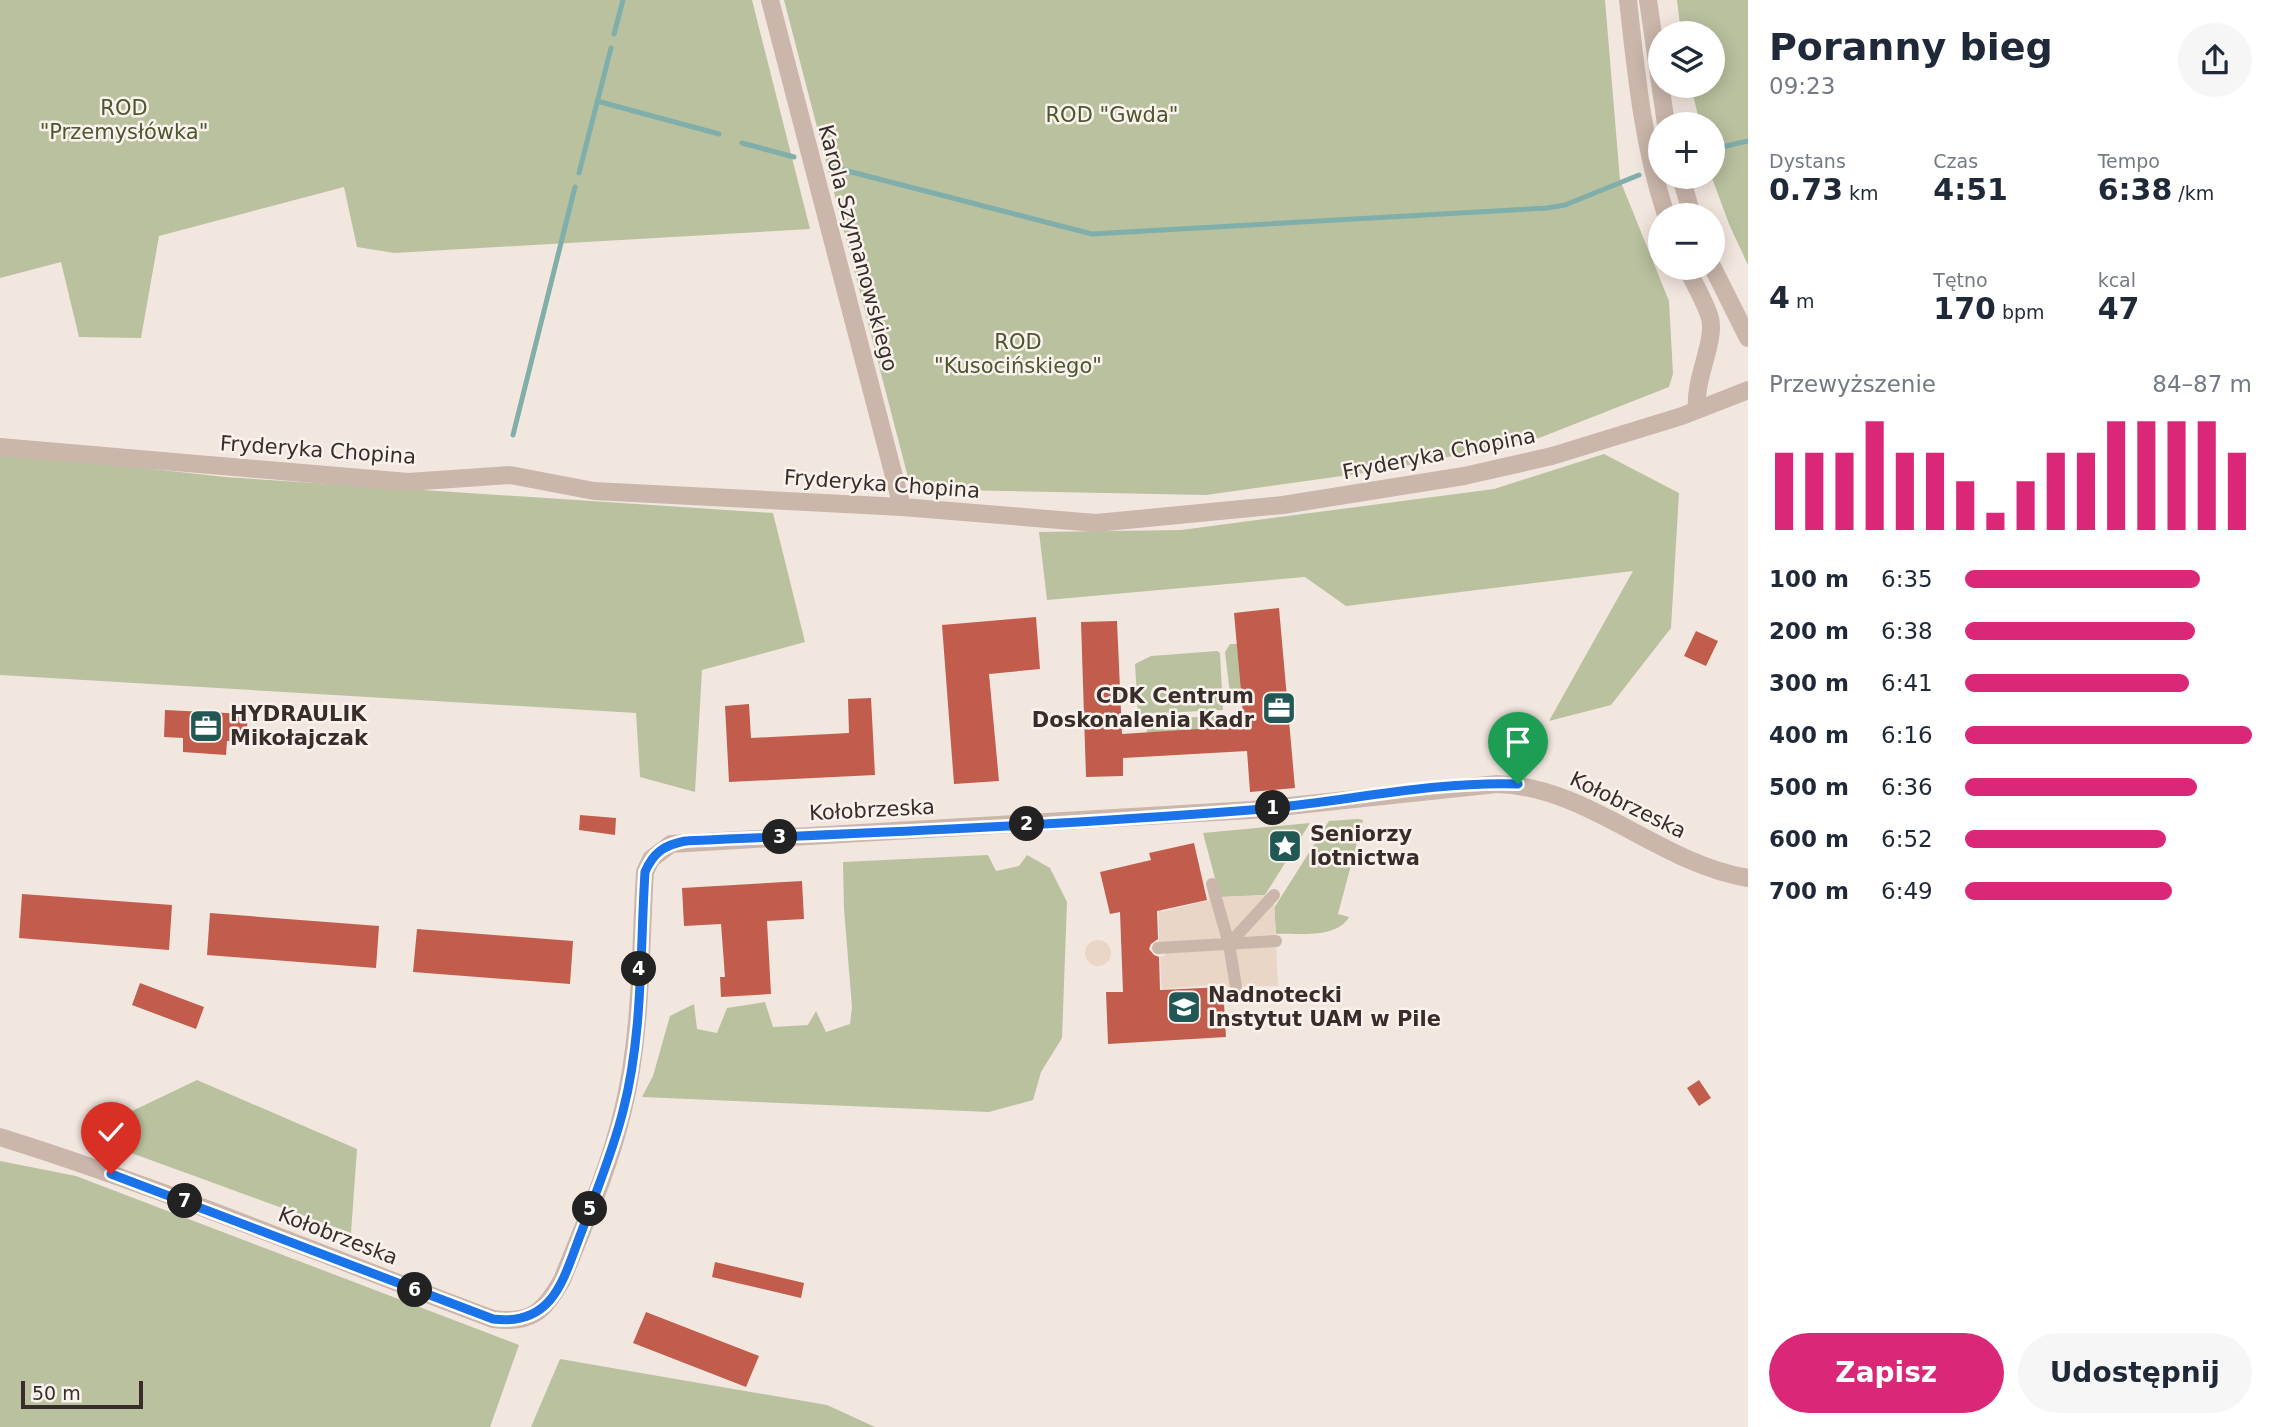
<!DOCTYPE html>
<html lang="pl">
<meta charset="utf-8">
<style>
body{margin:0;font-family:"DejaVu Sans",sans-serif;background:#f6f6f7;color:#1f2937;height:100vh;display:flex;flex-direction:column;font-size:26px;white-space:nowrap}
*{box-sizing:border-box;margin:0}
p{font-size:23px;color:#747a83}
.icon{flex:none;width:38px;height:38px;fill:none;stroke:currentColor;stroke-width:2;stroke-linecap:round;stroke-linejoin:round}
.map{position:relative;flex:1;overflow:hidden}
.sheet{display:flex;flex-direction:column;background:#fff;width:525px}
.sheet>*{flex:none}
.tools{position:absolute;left:1648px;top:21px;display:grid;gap:14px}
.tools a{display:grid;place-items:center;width:77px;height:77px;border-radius:50%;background:#fff;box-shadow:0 4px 18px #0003;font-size:35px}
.scale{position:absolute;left:21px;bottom:18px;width:122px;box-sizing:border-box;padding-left:7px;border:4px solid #382d2a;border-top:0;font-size:19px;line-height:24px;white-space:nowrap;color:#382d2a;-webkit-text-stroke:5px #faf2ec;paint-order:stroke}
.pin{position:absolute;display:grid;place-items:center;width:60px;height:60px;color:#fff;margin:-72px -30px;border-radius:50% 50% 50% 0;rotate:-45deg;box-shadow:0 0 7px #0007}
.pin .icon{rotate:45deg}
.km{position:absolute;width:35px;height:35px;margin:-18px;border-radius:50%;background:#222;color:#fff;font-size:19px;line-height:35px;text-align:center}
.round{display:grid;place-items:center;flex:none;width:74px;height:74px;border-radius:37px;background:#f6f6f7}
.summary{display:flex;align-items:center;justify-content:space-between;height:119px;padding:0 21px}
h1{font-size:38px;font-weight:700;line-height:52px}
.stats{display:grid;grid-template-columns:repeat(3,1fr);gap:10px;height:119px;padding:7px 21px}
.stats div{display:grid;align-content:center}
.stats b{font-size:30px;font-weight:700}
.stats small{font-size:19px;font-weight:400}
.stats p{font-size:19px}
.chart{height:196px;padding:14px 21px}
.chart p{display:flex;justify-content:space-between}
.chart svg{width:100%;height:126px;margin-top:7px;stroke:#db2777;stroke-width:6}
.button{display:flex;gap:14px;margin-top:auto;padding:14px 21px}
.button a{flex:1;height:80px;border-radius:42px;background:#db2777;color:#fff;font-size:28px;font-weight:700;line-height:80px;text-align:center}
.button a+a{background:#f6f6f7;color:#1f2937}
ul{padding:0 21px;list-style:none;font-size:23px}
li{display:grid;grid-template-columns:112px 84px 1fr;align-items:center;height:52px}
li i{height:18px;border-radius:9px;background:#db2777}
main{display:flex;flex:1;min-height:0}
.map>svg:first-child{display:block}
</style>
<main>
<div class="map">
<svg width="1748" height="1427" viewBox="0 0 1748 1427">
<rect width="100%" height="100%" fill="#f2e7df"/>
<path fill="#b9c19f" d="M0,0H752L810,229L394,253L357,247L344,187L159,236L141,338L79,337L61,262L0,278Z
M784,0H1605L1620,180L1669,301L1673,374L1669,387L1539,438L1385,470L1206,495L911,489Z
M1677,0H1748V265L1729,224L1712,178L1713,124H1700L1691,86H1713V33H1681Z
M0,452L225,477L773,513L805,642L702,670L695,792L640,777L636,713L0,675Z
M1604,454L1679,493L1671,628L1611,705L1549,721L1633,571L1346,606L1305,577L1047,600L1039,532L1181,530L1494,489Z
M1230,644H1237L1241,693L1230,694L1225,652Z
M1217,651L1220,653L1223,710L1138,714L1135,664L1151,656Z
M1230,715L1241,727L1147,733L1146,720Z
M1358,819L1363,820L1338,914L1349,917C1337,939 1298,933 1276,934L1274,908L1329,821Z
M1310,823L1265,895L1220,897L1203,833Z
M988,855L996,871L1019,866L1027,855L1050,868L1067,902L1062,1038L1041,1072L1033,1100L989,1112L642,1097L653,1076L670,1016L694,1004L697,1029L717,1033L727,1008L765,1002L773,1027L808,1025L816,1011L826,1032L850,1024L852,1007L844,909L843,862Z
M197,1080L357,1149L351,1233L82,1135Z
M0,1161L76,1176L519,1345L490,1427H0Z
M560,1359L827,1405L875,1427H531Z"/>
<path fill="#e9d6c7" d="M1207,885L1220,897L1274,895L1278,986L1225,987L1224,984L1162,989L1160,957L1165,956L1164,942H1159V905L1162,912L1209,900Z
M1085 953a13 13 0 1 1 26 0a13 13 0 1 1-26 0Z"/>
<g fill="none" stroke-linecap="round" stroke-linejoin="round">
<path stroke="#7faeab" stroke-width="5" d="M614,34L623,0
M597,101L719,134
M742,143L794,157
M1713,149L1748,141
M832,167L1092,234L1547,208L1565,205L1639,175
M579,173L611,48
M513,435L575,187"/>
</g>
<path fill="#c25d4e" d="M1279,608L1295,788L1250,792L1247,751L1123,758V776L1086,777L1081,622L1117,621L1122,734L1244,726L1234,613Z
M1036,617L1040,669L989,674L999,781L954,784L942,625Z
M1696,631L1718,641L1706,666L1684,656Z
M871,698L875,775L729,782L725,706L749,704L751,738L849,733L848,699Z
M165,710L248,714L246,742L227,741L226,755L183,752V738L164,737Z
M580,815L616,818L615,835L579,830Z
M1194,843L1207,900L1157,911L1158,939L1151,944L1149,949L1154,955L1159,957L1160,990L1223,987L1226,1037L1108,1044L1106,992H1123L1120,912L1110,914L1100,872L1151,860L1149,853Z
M802,881L804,919L767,921L771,994L721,997L720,977H725L721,924L684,926L682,888Z
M22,894L172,905L169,950L19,938Z
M210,913L379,926L376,968L207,955Z
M417,929L573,941L570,984L413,972Z
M140,983L204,1007L196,1029L132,1005Z
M1699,1080L1711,1098L1699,1106L1687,1088Z
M715,1262L804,1283L801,1298L712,1277Z
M646,1312L759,1356L746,1387L633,1343Z"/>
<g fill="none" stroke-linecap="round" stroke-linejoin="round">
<path stroke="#cab6ab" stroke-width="12" d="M1212,884L1229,944L1236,987
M1229,944L1274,895
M1158,948L1276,941"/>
<path stroke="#cab6ab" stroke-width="18" d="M770,0L902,507
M1628,0C1636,73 1643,145 1666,215
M1687,268C1694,284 1705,301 1710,318C1716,341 1694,379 1697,409
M0,447L408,482L510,475L594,491L902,507L1096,523L1283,505L1464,476L1552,456L1682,416L1748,390
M0,1137C167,1189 329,1258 493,1319C531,1324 544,1312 562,1280C584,1225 609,1169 623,1110C642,1033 640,951 645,872L651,859L671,844L1251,810L1497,784C1590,787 1658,863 1748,878"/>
<path stroke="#cab6ab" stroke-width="18" d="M1648,0L1666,124
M1681,177L1692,215
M1713,268L1748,338"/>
</g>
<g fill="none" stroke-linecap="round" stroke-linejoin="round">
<g stroke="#fff" stroke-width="14">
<path id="route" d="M111,1174L493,1319C556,1327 564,1275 583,1228C597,1189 613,1151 623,1111C643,1034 640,951 645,872C653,853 664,845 685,841C873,833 1062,825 1250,810C1339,803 1429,781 1518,784"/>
</g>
<use href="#route" stroke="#1a73e8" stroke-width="9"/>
</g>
<defs>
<g id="office-square" transform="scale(1.75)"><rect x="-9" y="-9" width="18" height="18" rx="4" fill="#215856" stroke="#faf2ec"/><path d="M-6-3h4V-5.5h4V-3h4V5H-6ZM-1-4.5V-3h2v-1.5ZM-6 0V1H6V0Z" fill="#fff"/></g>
<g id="sight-square" transform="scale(1.75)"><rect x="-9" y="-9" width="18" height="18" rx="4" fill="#215856" stroke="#faf2ec"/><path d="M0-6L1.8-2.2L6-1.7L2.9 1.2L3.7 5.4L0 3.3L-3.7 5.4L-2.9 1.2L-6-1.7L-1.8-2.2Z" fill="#fff"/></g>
<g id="university-square" transform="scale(1.75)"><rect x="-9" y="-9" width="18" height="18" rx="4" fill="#215856" stroke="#faf2ec"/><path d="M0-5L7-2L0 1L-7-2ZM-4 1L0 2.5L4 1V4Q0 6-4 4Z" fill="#fff"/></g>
</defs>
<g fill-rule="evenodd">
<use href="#office-square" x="1279" y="708"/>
<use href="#office-square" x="206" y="726"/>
<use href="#sight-square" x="1285" y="846"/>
<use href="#university-square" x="1184" y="1007"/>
</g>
<g text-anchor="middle" stroke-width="5" stroke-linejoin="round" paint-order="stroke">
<g font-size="21" fill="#4c562f" stroke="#faf2ec">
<text x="124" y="115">ROD<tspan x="124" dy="24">"Przemysłówka"</tspan></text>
<text x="1112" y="122">ROD "Gwda"</text>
<text x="1018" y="349">ROD<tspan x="1018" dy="24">"Kusocińskiego"</tspan></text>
</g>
<g font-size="21" fill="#382d2a" stroke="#faf2ec">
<text transform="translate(858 248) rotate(75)" y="7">Karola Szymanowskiego</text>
<text transform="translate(318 450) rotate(4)" y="7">Fryderyka Chopina</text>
<text transform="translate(1439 454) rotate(-11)" y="7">Fryderyka Chopina</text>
<text transform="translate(882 484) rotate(4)" y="7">Fryderyka Chopina</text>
<text transform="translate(1628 805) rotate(26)" y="7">Kołobrzeska</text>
<text transform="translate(872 810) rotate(-3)" y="7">Kołobrzeska</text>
<text transform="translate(338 1236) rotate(21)" y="7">Kołobrzeska</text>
</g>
<g font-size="21" font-weight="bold" fill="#382d2a" stroke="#faf2ec" text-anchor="start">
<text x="1254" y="703" text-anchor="end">CDK Centrum<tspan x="1254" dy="24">Doskonalenia Kadr</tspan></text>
<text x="230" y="721">HYDRAULIK<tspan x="230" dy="24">Mikołajczak</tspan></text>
<text x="1310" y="841">Seniorzy<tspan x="1310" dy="24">lotnictwa</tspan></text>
<text x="1208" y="1002">Nadnotecki<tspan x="1208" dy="24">Instytut UAM w Pile</tspan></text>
</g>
</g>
</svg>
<div class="tools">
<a><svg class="icon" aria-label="layers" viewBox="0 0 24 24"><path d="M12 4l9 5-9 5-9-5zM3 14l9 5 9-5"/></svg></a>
<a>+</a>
<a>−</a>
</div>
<div class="scale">50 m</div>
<div class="pin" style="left:1518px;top:784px;background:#1e9e55"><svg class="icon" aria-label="arrive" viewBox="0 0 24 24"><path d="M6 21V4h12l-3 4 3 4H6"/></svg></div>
<div class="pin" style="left:111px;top:1174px;background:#d93025"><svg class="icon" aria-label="check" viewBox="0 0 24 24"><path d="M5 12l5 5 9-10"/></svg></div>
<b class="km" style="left:1273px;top:808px">1</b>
<b class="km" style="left:1027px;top:824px">2</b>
<b class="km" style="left:780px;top:837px">3</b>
<b class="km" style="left:639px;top:969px">4</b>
<b class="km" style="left:590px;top:1209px">5</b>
<b class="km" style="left:415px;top:1290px">6</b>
<b class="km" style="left:185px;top:1201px">7</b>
</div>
<section class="sheet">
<div class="summary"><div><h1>Poranny bieg</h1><p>09:23</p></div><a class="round"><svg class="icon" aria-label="share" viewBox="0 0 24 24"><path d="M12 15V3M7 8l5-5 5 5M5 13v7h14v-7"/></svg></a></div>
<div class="stats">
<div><p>Dystans</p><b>0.73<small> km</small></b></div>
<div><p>Czas</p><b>4:51</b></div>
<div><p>Tempo</p><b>6:38<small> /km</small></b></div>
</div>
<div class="stats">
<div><b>4<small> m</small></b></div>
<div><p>Tętno</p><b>170<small> bpm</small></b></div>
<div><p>kcal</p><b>47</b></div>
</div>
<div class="chart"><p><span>Przewyższenie</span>84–87 m</p>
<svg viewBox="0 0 160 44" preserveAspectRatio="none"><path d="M5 44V17M15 44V17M25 44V17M35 44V6M45 44V17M55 44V17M65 44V27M75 44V38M85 44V27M95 44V17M105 44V17M115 44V6M125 44V6M135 44V6M145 44V6M155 44V17"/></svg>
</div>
<ul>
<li><b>100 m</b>6:35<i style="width:82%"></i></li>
<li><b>200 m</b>6:38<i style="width:80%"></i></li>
<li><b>300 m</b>6:41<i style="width:78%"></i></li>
<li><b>400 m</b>6:16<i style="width:100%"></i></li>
<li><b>500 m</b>6:36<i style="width:81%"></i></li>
<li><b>600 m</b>6:52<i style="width:70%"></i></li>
<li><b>700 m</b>6:49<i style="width:72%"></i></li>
</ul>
<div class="button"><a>Zapisz</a><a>Udostępnij</a></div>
</section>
</main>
